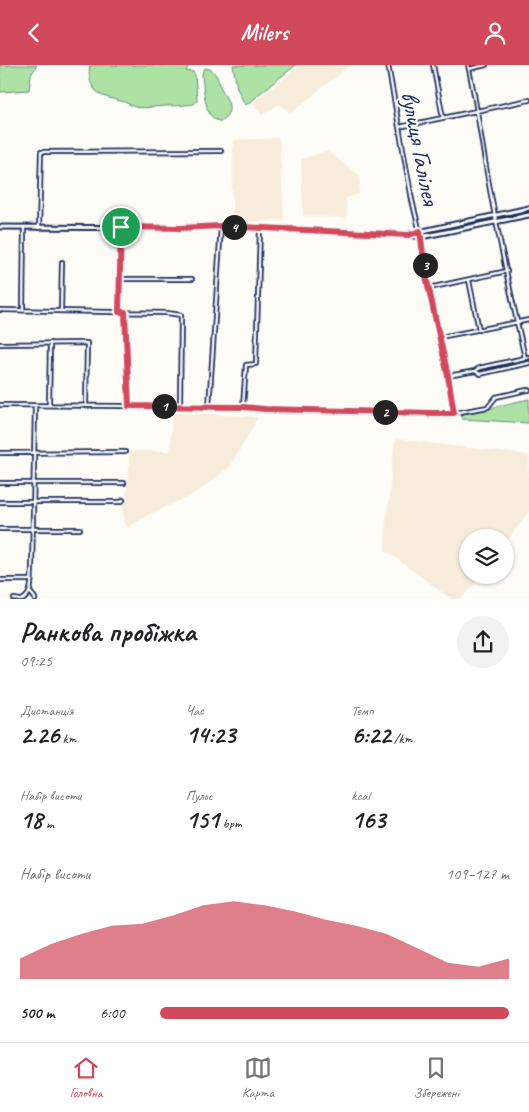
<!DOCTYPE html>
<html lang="uk">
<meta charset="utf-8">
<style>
body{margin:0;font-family:Caveat,sans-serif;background:#f2f2f2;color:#202124;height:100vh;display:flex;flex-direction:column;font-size:19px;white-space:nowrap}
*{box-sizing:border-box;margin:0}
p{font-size:16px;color:#757577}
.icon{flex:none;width:28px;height:28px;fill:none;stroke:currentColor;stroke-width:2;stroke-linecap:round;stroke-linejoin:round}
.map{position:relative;height:534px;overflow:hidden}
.side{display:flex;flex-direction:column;background:#fff;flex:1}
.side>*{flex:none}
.controls{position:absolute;left:459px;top:464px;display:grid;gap:10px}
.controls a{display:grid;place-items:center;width:55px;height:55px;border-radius:50%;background:#fff;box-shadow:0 1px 4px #0004;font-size:25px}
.pin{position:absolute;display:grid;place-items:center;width:42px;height:42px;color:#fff;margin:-21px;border:2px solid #fff;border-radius:50%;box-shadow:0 1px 5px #0007}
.km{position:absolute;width:25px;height:25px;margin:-12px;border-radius:50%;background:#222;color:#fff;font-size:14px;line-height:25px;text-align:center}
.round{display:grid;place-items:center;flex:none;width:52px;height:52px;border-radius:26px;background:#f2f2f2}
.head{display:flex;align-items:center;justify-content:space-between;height:85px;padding:0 20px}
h1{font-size:28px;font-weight:800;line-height:38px}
.stats{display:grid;grid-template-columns:repeat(3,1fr);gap:8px;height:85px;padding:5px 20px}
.stats div{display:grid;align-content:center}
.stats b{font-size:25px;font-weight:800}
.stats small{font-size:14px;font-weight:400}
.stats p{font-size:14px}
.chart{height:140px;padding:10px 20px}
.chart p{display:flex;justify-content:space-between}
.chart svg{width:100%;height:90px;margin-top:5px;fill:#d1495b;opacity:.7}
ul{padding:0 20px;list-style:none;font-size:16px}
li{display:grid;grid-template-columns:80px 60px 1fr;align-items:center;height:38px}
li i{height:12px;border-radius:6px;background:#d1495b}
header{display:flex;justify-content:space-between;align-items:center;height:65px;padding:0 20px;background:#d1495b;color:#fff;font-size:22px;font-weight:800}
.tab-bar{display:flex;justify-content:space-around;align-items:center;height:70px;border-top:1px solid #e0e0e0;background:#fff;font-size:14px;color:#757577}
.tab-bar a{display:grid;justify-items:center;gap:2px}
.tab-bar .active{color:#d1495b}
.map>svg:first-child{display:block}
</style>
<header><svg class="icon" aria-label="back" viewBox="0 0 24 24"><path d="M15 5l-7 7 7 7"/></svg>Milers<svg class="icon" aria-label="person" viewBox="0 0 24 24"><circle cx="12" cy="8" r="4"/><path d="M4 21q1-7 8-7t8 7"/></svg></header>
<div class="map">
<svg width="529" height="535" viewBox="0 0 529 535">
<rect width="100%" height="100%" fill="#fdfcf7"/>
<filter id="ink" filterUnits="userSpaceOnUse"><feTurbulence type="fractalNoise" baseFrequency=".02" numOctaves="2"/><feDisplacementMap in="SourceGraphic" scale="10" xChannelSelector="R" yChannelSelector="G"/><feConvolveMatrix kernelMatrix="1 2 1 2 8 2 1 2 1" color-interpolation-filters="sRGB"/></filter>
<g filter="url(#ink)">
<path fill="#f7ecdb" d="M300,0H350L291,48L280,39L262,50L253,38Z
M279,73L284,155L232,158L233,75Z
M327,86L360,111L359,129L346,133L347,153L303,151L301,94Z
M172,348H192L258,352L236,391L229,402L224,406L203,423L190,431L152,448L128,462L125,458L122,439L126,435L127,417L129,407V386H170Z
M395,374L529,390V446L505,479V472H468V510H483L461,534H451L385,485L386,458Z"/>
<path fill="#ade2a4" stroke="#648881" d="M0,0H37L31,10L29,25L0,27Z
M90,0H189L186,6L193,7L195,10L197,32V36L194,39C185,40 176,41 167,41C157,41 145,44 135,42C130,40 126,37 121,36C117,35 113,34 109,33C93,29 87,16 90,0Z
M233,0H296L259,29L251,37L245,40L237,23Z
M205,3C218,4 218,18 223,27C226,33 230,38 229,46C228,49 225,53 222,56C204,58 204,23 202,10L203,6Z
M529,334V358L462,354L461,349L490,344L494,342Z"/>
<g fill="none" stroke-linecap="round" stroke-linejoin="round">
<g stroke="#1b2f5e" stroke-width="6">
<path id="minor" d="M388,0L412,135L421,172L426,211L448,311L454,348
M433,0L443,53
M468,0C475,30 479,60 484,90C495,158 510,226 525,293
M469,4L486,0
M399,62L529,35
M39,163L41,87L221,86
M120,214H192
M469,215L479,265
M429,223L507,206
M0,245L167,248L181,250L180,341
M23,245L24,162
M61,245L62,197
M119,247L121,162
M125,247L127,304L129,341
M440,272L529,255
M0,279L87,278L86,340
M475,306L480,309L529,298
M448,311L475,306L479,303L529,292
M0,340L243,342L265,345L434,349L454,348L488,342L496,332L527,325H529
M49,340L50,278
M209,342L221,161
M243,342L246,300L256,299L260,164
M0,388L125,387
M0,418H124
M0,437H121L123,435
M0,464H80
M0,515H31
M30,527L35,533V535
M14,534L20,535
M22,535C33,530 31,515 32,504L35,341"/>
</g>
<g stroke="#1b2f5e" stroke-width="7">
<path id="tertiary" d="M0,162L180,163L221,161L409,170L421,172L529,150
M409,169L529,143"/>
</g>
<use href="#minor" stroke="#fdfcf7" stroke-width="2.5"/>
<use href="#tertiary" stroke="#fdfcf7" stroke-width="3"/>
</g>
</g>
<g fill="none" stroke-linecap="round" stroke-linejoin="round" filter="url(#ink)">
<g stroke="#fff" stroke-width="10">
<path id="route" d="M221,161L409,170L420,166L426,211L448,311L454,348H434L265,344L243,342L129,341L125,247H119L121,162L180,163Z"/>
</g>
<use href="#route" stroke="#d1495b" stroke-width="6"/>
</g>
<g text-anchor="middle" stroke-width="4" stroke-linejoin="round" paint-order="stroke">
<g font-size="25" fill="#1b2f5e" stroke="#fdfcf7">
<text transform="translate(421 83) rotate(79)" y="9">вулиця Галілея</text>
</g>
</g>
</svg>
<div class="controls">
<a><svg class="icon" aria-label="layers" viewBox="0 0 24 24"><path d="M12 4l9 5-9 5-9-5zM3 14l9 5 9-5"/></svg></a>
</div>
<div class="pin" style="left:121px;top:162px;background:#1e9e55"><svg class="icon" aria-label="arrive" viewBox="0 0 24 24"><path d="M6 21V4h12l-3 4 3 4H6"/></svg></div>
<b class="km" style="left:164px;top:341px">1</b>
<b class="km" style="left:385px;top:347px">2</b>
<b class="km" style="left:425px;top:200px">3</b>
<b class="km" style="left:234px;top:162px">4</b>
</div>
<section class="side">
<div class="head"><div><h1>Ранкова пробіжка</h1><p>09:25</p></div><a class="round"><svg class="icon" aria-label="share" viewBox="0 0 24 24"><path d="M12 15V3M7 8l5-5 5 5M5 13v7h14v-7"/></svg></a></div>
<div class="stats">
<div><p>Дистанція</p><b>2.26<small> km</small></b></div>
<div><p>Час</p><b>14:23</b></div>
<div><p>Темп</p><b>6:22<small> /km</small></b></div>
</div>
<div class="stats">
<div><p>Набір висоти</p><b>18<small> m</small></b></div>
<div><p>Пульс</p><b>151<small> bpm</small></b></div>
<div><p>kcal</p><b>163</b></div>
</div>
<div class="chart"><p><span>Набір висоти</span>109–127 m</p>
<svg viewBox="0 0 160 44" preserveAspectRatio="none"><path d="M0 44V34L10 27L20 22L30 18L40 17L50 13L60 8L70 6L80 8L90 11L100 15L110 18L120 22L130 29L140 36L150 38L160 34V44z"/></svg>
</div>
<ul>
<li><b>500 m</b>6:00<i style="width:100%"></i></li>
</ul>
</section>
<nav class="tab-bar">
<a class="active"><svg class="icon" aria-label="home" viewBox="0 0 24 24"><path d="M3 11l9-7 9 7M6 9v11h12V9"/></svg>Головна</a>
<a><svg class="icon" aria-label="map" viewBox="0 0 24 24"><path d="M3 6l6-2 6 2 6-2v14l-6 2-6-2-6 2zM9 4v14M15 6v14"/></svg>Карта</a>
<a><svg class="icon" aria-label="saved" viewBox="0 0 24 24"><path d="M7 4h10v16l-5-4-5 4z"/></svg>Збережені</a>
</nav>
